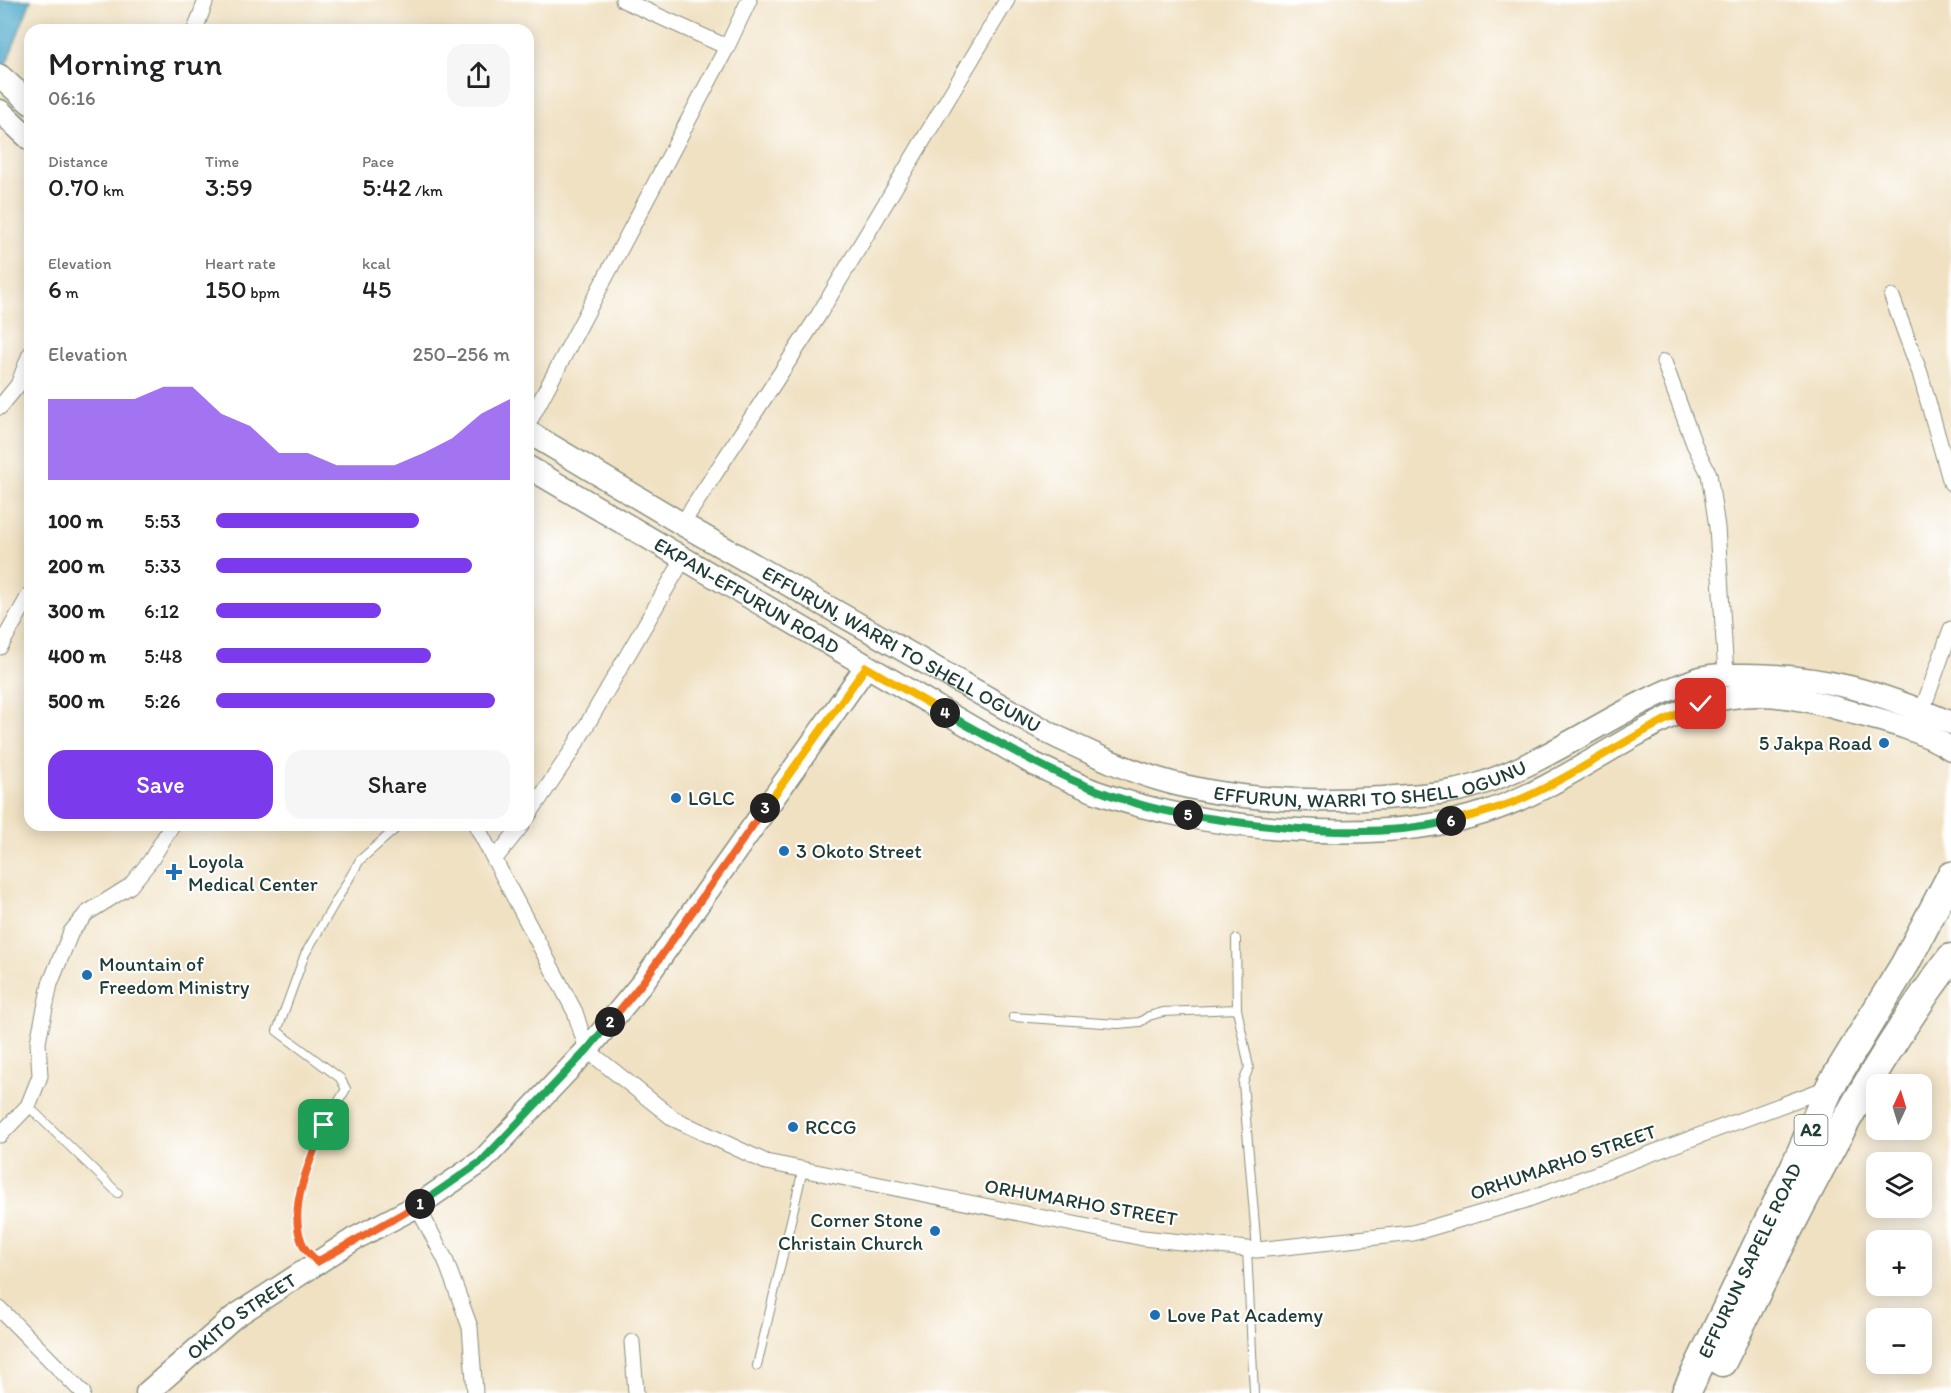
<!DOCTYPE html>
<meta charset="utf-8">
<style>
body{margin:0;font-family:Itim,sans-serif;background:#f6f6f6;color:#202124;height:100vh;display:flex;flex-direction:column;font-size:22px;white-space:nowrap}
*{box-sizing:border-box;margin:0}
p{font-size:20px;color:#757577}
.icon{flex:none;width:33px;height:33px;fill:none;stroke:currentColor;stroke-width:2;stroke-linecap:round;stroke-linejoin:round}
.map{position:relative;flex:1;overflow:hidden}
.drawer{position:absolute;left:24px;top:24px;width:510px;height:807px;display:flex;flex-direction:column;background:#fff;border-radius:18px;box-shadow:0 3px 15px #0003}
.drawer>*{flex:none}
.needle{width:39px;rotate:4deg}
.tools{position:absolute;left:1866px;top:1074px;display:grid;gap:12px}
.tools a{display:grid;place-items:center;width:66px;height:66px;border-radius:12px;background:#fff;box-shadow:0 3px 15px #0003;font-size:30px}
.pin{position:absolute;display:grid;place-items:center;width:51px;height:51px;color:#fff;margin:-26px;border-radius:12px;box-shadow:0 3px 9px #0006}
.km{position:absolute;width:30px;height:30px;margin:-15px;border-radius:50%;background:#222;color:#fff;font-size:16px;line-height:30px;text-align:center}
.round{display:grid;place-items:center;flex:none;width:63px;height:63px;border-radius:18px;background:#f6f6f6}
.summary{display:flex;align-items:center;justify-content:space-between;height:102px;padding:0 24px}
h1{font-size:33px;font-weight:600;line-height:45px}
.stats{display:grid;grid-template-columns:repeat(3,1fr);gap:9px;height:102px;padding:6px 24px}
.stats div{display:grid;align-content:center}
.stats b{font-size:26px;font-weight:600}
.stats small{font-size:16px;font-weight:400}
.stats p{font-size:16px}
.chart{height:168px;padding:12px 24px}
.chart p{display:flex;justify-content:space-between}
.chart svg{width:100%;height:108px;margin-top:6px;fill:#7c3aed;opacity:.7}
.primary-button{display:flex;gap:12px;margin-top:auto;padding:12px 24px}
.primary-button a{flex:1;height:69px;border-radius:18px;background:#7c3aed;color:#fff;font-size:24px;font-weight:600;line-height:69px;text-align:center}
.primary-button a+a{background:#f6f6f6;color:#202124}
ul{padding:0 24px;list-style:none;font-size:20px}
li{display:grid;grid-template-columns:96px 72px 1fr;align-items:center;height:45px}
li i{height:15px;border-radius:8px;background:#7c3aed}
.map>svg:first-child{display:block}
</style>
<div class="map">
<svg width="1951" height="1393" viewBox="0 0 1951 1393">
<rect width="100%" height="100%" fill="#fff"/>
<filter id="ink" filterUnits="userSpaceOnUse"><feTurbulence type="fractalNoise" baseFrequency=".0167" numOctaves="2"/><feDisplacementMap in="SourceGraphic" scale="12" xChannelSelector="R" yChannelSelector="G"/><feConvolveMatrix kernelMatrix="1 2 1 2 8 2 1 2 1" color-interpolation-filters="sRGB"/></filter>
<filter id="wash" filterUnits="userSpaceOnUse"><feTurbulence type="fractalNoise" baseFrequency=".008" numOctaves="4" result="noise"/><feDisplacementMap in="SourceGraphic" scale="24" xChannelSelector="R" yChannelSelector="G"/><feGaussianBlur stdDeviation="1.35" result="paint"/><feColorMatrix in="noise" values="0 0 0 0 0 0 0 0 0 0 0 0 0 0 0 0 0 1.4 0 .05"/><feComposite in="paint" operator="in"/></filter>
<g filter="url(#wash)">
<rect width="100%" height="100%" fill="#f0e1c3"/>
<path fill="#4ba8c9" stroke="#35727e" stroke-width="1.5" d="M0,0H31L0,80Z"/>
</g>
<g filter="url(#ink)">
<g fill="none" stroke-linecap="round" stroke-linejoin="round">
<g stroke="#888f7c" stroke-width="10">
<path id="lane" d="M1236,939L1237,1009L1249,1067L1243,1083L1257,1250
M1013,1017L1118,1024L1140,1022L1149,1016L1163,1012L1237,1009
M28,1106L118,1193
M1247,1249L1254,1393
M317,1262C313,1257 307,1252 304,1247C282,1202 323,1127 346,1089L340,1078L277,1031L305,954L360,860L400,825
M757,1366L803,1169"/>
</g>
<g stroke="#888f7c" stroke-width="17">
<path id="street" d="M623,0L727,47
M195,30L206,0
M1892,297L1920,373L1951,483
M1664,362L1694,444L1709,474L1717,527L1726,675
M0,407L18,385L30,354
M528,424L727,47L749,0
M682,524L818,316L1007,0
M0,647L30,594
M1922,711L1951,629
M528,816L571,752L684,558
M476,825L575,1012L587,1050L674,1119L766,1162L1143,1238L1257,1250L1413,1233L1526,1200L1830,1087
M494,860L522,825
M0,1135L28,1106L40,1076L38,1042L50,984L71,932L87,913L130,886L151,860L172,825
M417,1206L445,1259L470,1327L475,1393
M0,1309L83,1393
M632,1342L636,1393"/>
</g>
<g stroke="#888f7c" stroke-width="25">
<g id="secondary">
<path d="M0,76L30,103"/>
<path d="M0,111L30,139"/>
<path id="s1" d="M528,432L682,524L1053,735C1087,751 1121,768 1158,779C1230,801 1308,803 1383,798C1414,795 1447,795 1477,785C1554,760 1618,707 1694,680C1709,674 1729,675 1746,675C1824,675 1879,692 1951,723"/>
<path id="s2" d="M528,467L1034,764C1054,773 1075,784 1096,792C1202,830 1375,847 1483,813C1534,797 1579,768 1625,741C1659,722 1693,702 1732,697C1772,691 1809,700 1847,711C1881,720 1921,729 1951,749"/>
<path id="s3" d="M147,1393L234,1317L354,1239L417,1206L482,1161L587,1050L643,982L866,667"/>
</g>
</g>
<g stroke="#888f7c" stroke-width="31">
<g id="highway">
<path d="M1722,1362C1791,1224 1858,1081 1951,958"/>
<path id="s4" d="M1686,1393L1796,1164L1830,1087L1905,964L1951,876"/>
</g>
</g>
<use href="#lane" stroke="#fff" stroke-width="8"/>
<use href="#street" stroke="#fff" stroke-width="15"/>
<use href="#secondary" stroke="#fff" stroke-width="22"/>
<use href="#highway" stroke="#fff" stroke-width="28"/>
</g>
</g>
<g fill="none" stroke-linecap="round" stroke-linejoin="round" filter="url(#ink)">
<g stroke="#fff" stroke-width="12">
<path id="split-1" d="M324,1125C311,1160 285,1210 304,1247C307,1252 313,1257 317,1262L420,1204"/>
</g>
<g stroke="#fff" stroke-width="12">
<path id="split-2" d="M420,1204L482,1161L587,1050L610,1022"/>
</g>
<g stroke="#fff" stroke-width="12">
<path id="split-3" d="M610,1022L643,982L765,808"/>
</g>
<g stroke="#fff" stroke-width="12">
<path id="split-4" d="M765,808L866,667L945,713"/>
</g>
<g stroke="#fff" stroke-width="12">
<path id="split-5" d="M945,713C1023,757 1098,801 1188,815"/>
</g>
<g stroke="#fff" stroke-width="12">
<path id="split-6" d="M1188,815C1273,828 1365,841 1451,821"/>
</g>
<g stroke="#fff" stroke-width="12">
<path id="split-7" d="M1451,821C1476,815 1502,808 1526,797C1586,770 1639,728 1701,704"/>
</g>
<use href="#split-1" stroke="#f0652b" stroke-width="8"/>
<use href="#split-2" stroke="#22a559" stroke-width="8"/>
<use href="#split-3" stroke="#f0652b" stroke-width="8"/>
<use href="#split-4" stroke="#f5b400" stroke-width="8"/>
<use href="#split-5" stroke="#22a559" stroke-width="8"/>
<use href="#split-6" stroke="#22a559" stroke-width="8"/>
<use href="#split-7" stroke="#f5b400" stroke-width="8"/>
</g>
<g fill="#1f6fb2" stroke="#fff" stroke-width="2">
<circle cx="1884" cy="743" r="6"/>
<circle cx="676" cy="798" r="6"/>
<circle cx="784" cy="851" r="6"/>
<path d="M171 863h6v6h6v6h-6v6h-6v-6h-6v-6h6z"/>
<circle cx="87" cy="975" r="6"/>
<circle cx="793" cy="1127" r="6"/>
<circle cx="935" cy="1231" r="6"/>
<circle cx="1155" cy="1315" r="6"/>
</g>
<g text-anchor="middle" stroke-width="4.5" stroke-linejoin="round" paint-order="stroke">
<rect fill="#fff" stroke="#627771" stroke-width="1.5" x="1794.5" y="1115" width="33" height="30" rx="4.5"/>
<g font-size="18" font-weight="bold" fill="#1f3d34">
<text x="1811" y="1136">A2</text>
</g>
<g font-size="20" fill="#1f3d34" stroke="#fff">
<text dy="7" stroke="none"><textPath href="#s2" startOffset="254">EKPAN-EFFURUN ROAD</textPath></text>
<text dy="7" stroke="none"><textPath href="#s1" startOffset="432">EFFURUN, WARRI TO SHELL OGUNU</textPath></text>
<text dy="7" stroke="none"><textPath href="#s1" startOffset="936">EFFURUN, WARRI TO SHELL OGUNU</textPath></text>
<text transform="translate(1563 1162) rotate(-19)" y="7">ORHUMARHO STREET</text>
<text transform="translate(1081 1202) rotate(10)" y="7">ORHUMARHO STREET</text>
<text dy="7" stroke="none"><textPath href="#s4" startOffset="147">EFFURUN SAPELE ROAD</textPath></text>
<text dy="7" stroke="none"><textPath href="#s3" startOffset="122">OKITO STREET</textPath></text>
</g>
<g font-size="20" fill="#1f3d34" stroke="#fff" text-anchor="start">
<text x="1872" y="750" text-anchor="end">5 Jakpa Road</text>
<text x="688" y="805">LGLC</text>
<text x="796" y="858">3 Okoto Street</text>
<text x="188" y="868">Loyola<tspan x="188" dy="23">Medical Center</tspan></text>
<text x="99" y="971">Mountain of<tspan x="99" dy="23">Freedom Ministry</tspan></text>
<text x="805" y="1134">RCCG</text>
<text x="923" y="1227" text-anchor="end">Corner Stone<tspan x="923" dy="23">Christain Church</tspan></text>
<text x="1167" y="1322">Love Pat Academy</text>
</g>
</g>
</svg>
<div class="tools">
<a><svg class="needle" viewBox="-14 -14 28 28"><path d="M0-13l5 13h-10z" fill="#e53935"/><path d="M0 13l5-13h-10z" fill="#757577"/></svg></a>
<a><svg class="icon" aria-label="layers" viewBox="0 0 24 24"><path d="M12 4l9 5-9 5-9-5zM3 14l9 5 9-5"/></svg></a>
<a>+</a>
<a>−</a>
</div>
<div class="pin" style="left:324px;top:1125px;background:#1e9e55"><svg class="icon" aria-label="arrive" viewBox="0 0 24 24"><path d="M6 21V4h12l-3 4 3 4H6"/></svg></div>
<div class="pin" style="left:1701px;top:704px;background:#d93025"><svg class="icon" aria-label="check" viewBox="0 0 24 24"><path d="M5 12l5 5 9-10"/></svg></div>
<b class="km" style="left:420px;top:1204px">1</b>
<b class="km" style="left:610px;top:1022px">2</b>
<b class="km" style="left:765px;top:808px">3</b>
<b class="km" style="left:945px;top:713px">4</b>
<b class="km" style="left:1188px;top:815px">5</b>
<b class="km" style="left:1451px;top:821px">6</b>
<section class="drawer">
<div class="summary"><div><h1>Morning run</h1><p>06:16</p></div><a class="round"><svg class="icon" aria-label="share" viewBox="0 0 24 24"><path d="M12 15V3M7 8l5-5 5 5M5 13v7h14v-7"/></svg></a></div>
<div class="stats">
<div><p>Distance</p><b>0.70<small> km</small></b></div>
<div><p>Time</p><b>3:59</b></div>
<div><p>Pace</p><b>5:42<small> /km</small></b></div>
</div>
<div class="stats">
<div><p>Elevation</p><b>6<small> m</small></b></div>
<div><p>Heart rate</p><b>150<small> bpm</small></b></div>
<div><p>kcal</p><b>45</b></div>
</div>
<div class="chart"><p><span>Elevation</span>250–256 m</p>
<svg viewBox="0 0 160 44" preserveAspectRatio="none"><path d="M0 44V11L10 11L20 11L30 11L40 6L50 6L60 17L70 22L80 33L90 33L100 38L110 38L120 38L130 33L140 27L150 17L160 11V44z"/></svg>
</div>
<ul>
<li><b>100 m</b>5:53<i style="width:69%"></i></li>
<li><b>200 m</b>5:33<i style="width:87%"></i></li>
<li><b>300 m</b>6:12<i style="width:56%"></i></li>
<li><b>400 m</b>5:48<i style="width:73%"></i></li>
<li><b>500 m</b>5:26<i style="width:95%"></i></li>
</ul>
<div class="primary-button"><a>Save</a><a>Share</a></div>
</section>
</div>
